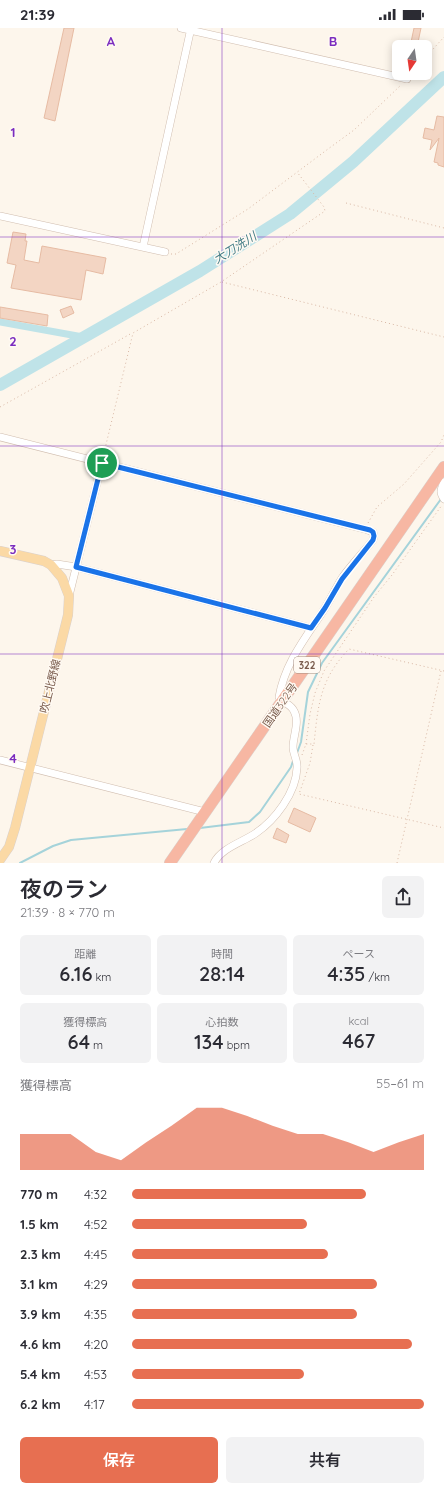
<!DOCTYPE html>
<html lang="ja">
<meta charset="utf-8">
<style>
body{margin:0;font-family:Quicksand,"Noto Sans JP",sans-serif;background:#f2f2f3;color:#2b2b33;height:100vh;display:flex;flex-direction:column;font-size:15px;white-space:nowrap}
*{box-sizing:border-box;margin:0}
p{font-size:13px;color:#7c7c81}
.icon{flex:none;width:22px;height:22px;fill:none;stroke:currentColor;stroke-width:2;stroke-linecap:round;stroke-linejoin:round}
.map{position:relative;height:835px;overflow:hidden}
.sheet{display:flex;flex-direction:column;background:#fff;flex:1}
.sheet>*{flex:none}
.needle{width:26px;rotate:193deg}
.controls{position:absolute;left:392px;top:12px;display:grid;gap:8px}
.controls a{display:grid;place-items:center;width:40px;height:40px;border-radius:6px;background:#fff;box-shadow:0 2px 10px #0003;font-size:20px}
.pin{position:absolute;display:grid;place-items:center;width:34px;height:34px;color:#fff;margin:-17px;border:2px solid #fff;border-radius:50%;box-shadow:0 1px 4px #0007}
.round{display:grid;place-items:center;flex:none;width:42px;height:42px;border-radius:6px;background:#f2f2f3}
.summary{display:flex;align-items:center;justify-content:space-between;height:68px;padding:0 20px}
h1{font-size:22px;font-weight:600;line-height:30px}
.stats{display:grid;grid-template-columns:repeat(3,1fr);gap:6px;height:68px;padding:4px 20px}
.stats div{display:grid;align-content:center;border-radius:6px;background:#f2f2f3;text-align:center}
.stats b{font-size:20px;font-weight:600}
.stats small{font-size:11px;font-weight:400}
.stats p{font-size:11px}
.chart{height:112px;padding:8px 20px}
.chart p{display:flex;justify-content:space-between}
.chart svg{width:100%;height:72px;margin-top:4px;fill:#e76f51;opacity:.7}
.button{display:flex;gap:8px;margin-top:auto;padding:8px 20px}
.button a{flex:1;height:46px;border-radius:6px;background:#e76f51;color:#fff;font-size:16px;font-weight:600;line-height:46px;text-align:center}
.button a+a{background:#f2f2f3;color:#2b2b33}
ul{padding:0 20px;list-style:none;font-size:13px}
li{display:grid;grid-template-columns:64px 48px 1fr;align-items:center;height:30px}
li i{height:10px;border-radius:5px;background:#e76f51}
.status{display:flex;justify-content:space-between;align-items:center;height:28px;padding:0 20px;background:#fff;direction:ltr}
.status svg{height:11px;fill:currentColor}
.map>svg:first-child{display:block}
</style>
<div class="status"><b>21:39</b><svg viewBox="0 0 49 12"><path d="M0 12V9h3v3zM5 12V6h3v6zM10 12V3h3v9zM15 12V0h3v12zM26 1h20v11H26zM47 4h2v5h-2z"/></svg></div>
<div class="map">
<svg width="444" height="835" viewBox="0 0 444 835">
<rect width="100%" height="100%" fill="#fdf6ec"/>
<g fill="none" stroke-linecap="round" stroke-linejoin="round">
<path stroke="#a5d3da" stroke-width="2" d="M297,725L301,714L308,664L322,635L441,471
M200,800L249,794L260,784L291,739L293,733
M20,835L53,818L71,812L187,801"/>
<path stroke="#bfe3e8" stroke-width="7" d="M0,294L83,309"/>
<path stroke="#bfe3e8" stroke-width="12" d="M0,357L200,243L290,186L353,134L444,49"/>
</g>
<path fill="#f3d5c3" stroke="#e6bba3" d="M64,0H74L55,93L44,90Z
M414,0H421L417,19H410Z
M437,88L444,89V139L438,137V135L434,134L439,110L430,122L432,112L423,110L425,100L434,102Z
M13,204L26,206L25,213H27L24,232L39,235L42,218L106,230L103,246L86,242L81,272L11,260L16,237L7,235Z
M71,278L74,285L63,290L60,282Z
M0,279L48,287L47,298L0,290Z
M294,780L316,790L310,804L288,794Z
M277,800L289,807L286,815L273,810Z"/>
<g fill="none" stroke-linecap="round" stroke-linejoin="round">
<g stroke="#d1beb0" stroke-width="8">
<path id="minor" d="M181,0L407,51
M0,188L165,224
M143,219L191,0
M0,409L365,501L373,504L374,508L373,512C363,525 351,537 342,550C336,560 331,570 325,580C307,608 285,634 279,669C283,675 291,676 294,683C300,694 293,708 293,719C293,726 298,733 297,740C296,765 275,792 256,805C243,814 221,820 214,835
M444,454C441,461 439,464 444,471
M51,537L57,536L76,539L311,600
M69,568L102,435
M0,732L205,784"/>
</g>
<g stroke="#dad1cd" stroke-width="10">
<path id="major" d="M0,523L44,533L51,537L62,550L69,568L68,587L15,800L9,819L0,832"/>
</g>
<g stroke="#dad1cd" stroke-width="12">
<path id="highway" d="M170,835L444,439"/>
</g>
<path stroke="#d9b8a5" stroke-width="1" stroke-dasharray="1 3" stroke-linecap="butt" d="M425,30L444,9
M346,175L444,200
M171,226H176L248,181L328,121L354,102L401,57
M222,254L444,309
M0,379L132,305
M103,429L133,305L221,254L325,183L324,179L297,144
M368,495L377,479L404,456L441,414L444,407
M306,716L310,686L315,665L324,643L374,569L392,547L442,477
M313,717L310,735L299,766L444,800
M302,727L306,716H314C318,677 320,651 349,621L444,643
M397,835L441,643"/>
<use href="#minor" stroke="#fff" stroke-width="7"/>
<use href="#major" stroke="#fbd9a5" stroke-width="9"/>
<use href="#highway" stroke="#f7b7a3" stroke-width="11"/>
</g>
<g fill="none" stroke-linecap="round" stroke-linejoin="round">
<g stroke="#fff" stroke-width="8">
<path id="route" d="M102,435L370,502L373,504L374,508L373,512L342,551L325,580L311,600L76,539Z"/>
</g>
<use href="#route" stroke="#1a73e8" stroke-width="5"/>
</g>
<path fill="none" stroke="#7b2cbf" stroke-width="1" stroke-opacity="0.55" d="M222,0V835M0,209H444M0,418H444M0,626H444"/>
<g text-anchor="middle" stroke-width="3" stroke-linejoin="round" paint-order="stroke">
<rect fill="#fffaf3" stroke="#a28b7f" stroke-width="1" x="294" y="629" width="26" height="16" rx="3"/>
<g font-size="10" font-weight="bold" fill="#7a5c4d">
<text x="307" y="641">322</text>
</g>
<g font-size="11" fill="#7a5c4d" stroke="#fffaf3">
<text transform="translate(50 658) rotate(-76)" y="4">吹上北野線</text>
<text transform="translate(280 677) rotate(-55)" y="4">国道322号</text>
</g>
<g font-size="12" font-style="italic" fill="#437c86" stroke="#fffaf3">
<text transform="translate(235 220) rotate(-32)" y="4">大刀洗川</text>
</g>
</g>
<g font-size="13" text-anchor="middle" font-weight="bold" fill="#7b2cbf" stroke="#fffaf3" stroke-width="3" stroke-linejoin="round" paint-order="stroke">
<text x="111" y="18">A</text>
<text x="333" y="18">B</text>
<text x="13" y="109">1</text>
<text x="13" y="318">2</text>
<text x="13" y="526">3</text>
<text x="13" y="735">4</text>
</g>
</svg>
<div class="controls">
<a><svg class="needle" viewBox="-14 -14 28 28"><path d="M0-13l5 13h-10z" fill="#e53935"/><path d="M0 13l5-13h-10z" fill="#7c7c81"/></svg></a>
</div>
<div class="pin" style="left:102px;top:435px;background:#1e9e55"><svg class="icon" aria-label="arrive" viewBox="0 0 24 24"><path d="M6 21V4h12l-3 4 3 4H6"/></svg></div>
</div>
<section class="sheet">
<div class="summary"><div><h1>夜のラン</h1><p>21:39 · 8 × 770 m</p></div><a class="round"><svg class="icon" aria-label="share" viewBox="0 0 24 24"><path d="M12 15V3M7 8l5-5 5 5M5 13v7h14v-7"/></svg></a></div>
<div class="stats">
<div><p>距離</p><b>6.16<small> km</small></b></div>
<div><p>時間</p><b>28:14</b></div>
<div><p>ペース</p><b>4:35<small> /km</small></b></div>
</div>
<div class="stats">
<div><p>獲得標高</p><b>64<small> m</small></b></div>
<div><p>心拍数</p><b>134<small> bpm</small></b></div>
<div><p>kcal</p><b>467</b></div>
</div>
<div class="chart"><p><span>獲得標高</span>55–61 m</p>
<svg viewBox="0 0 160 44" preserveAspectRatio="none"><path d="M0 44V22L10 22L20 22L30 33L40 38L50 27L60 17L70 6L80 6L90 11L100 17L110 22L120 22L130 27L140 33L150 27L160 22V44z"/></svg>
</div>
<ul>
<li><b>770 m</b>4:32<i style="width:80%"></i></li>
<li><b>1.5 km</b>4:52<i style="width:60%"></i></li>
<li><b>2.3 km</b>4:45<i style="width:67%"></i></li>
<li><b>3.1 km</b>4:29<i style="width:84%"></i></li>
<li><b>3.9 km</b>4:35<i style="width:77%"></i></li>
<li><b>4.6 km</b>4:20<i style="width:96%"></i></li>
<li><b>5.4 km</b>4:53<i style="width:59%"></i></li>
<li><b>6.2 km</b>4:17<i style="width:100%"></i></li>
</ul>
<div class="button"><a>保存</a><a>共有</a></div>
</section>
